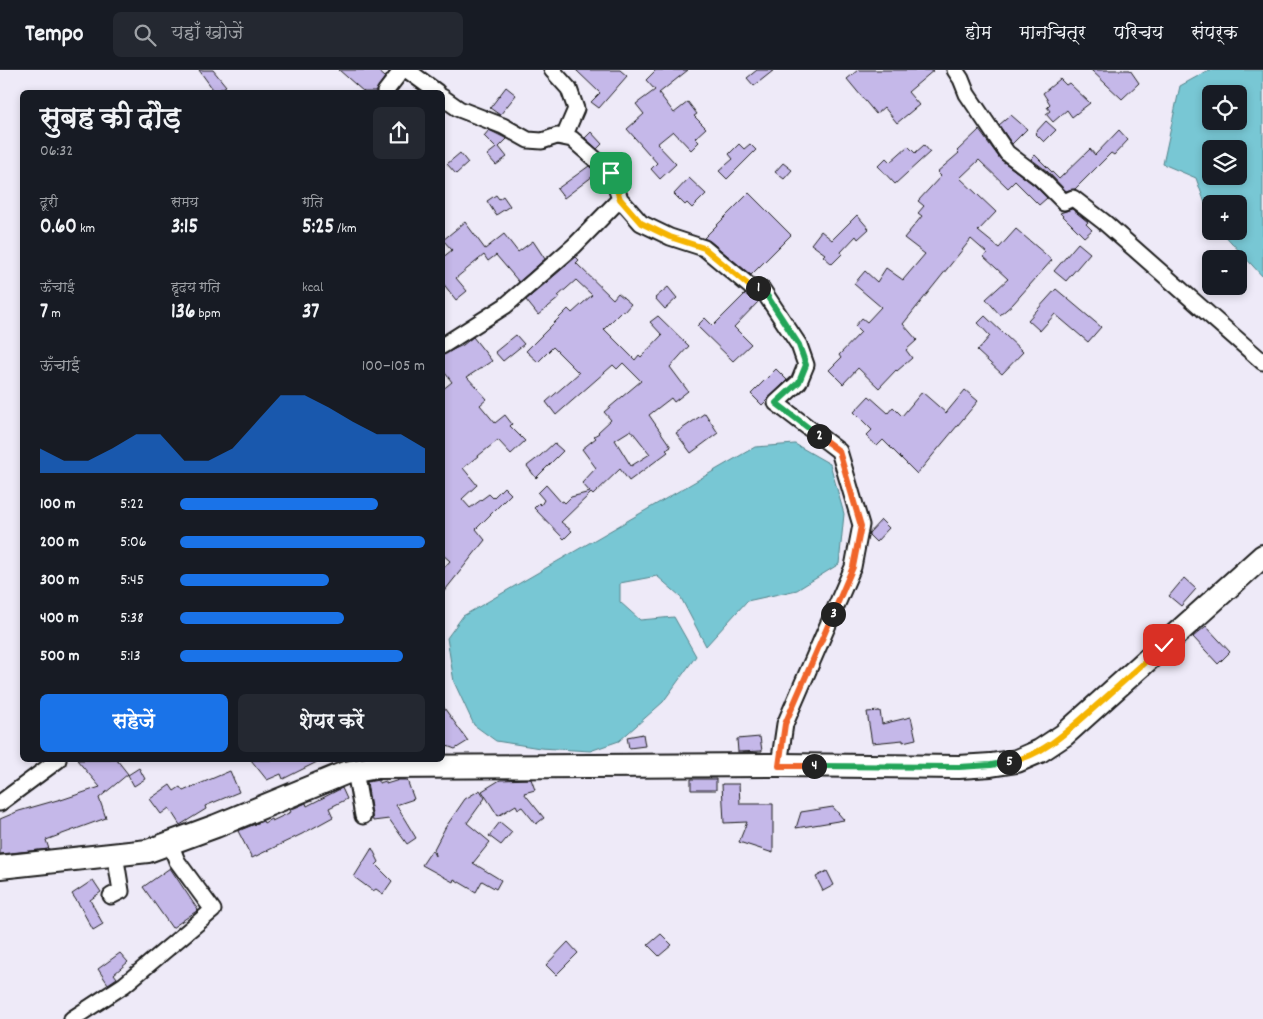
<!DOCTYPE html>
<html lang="hi">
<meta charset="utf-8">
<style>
body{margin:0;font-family:Dekko,"Playpen Sans Deva",sans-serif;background:#242831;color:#f1f3f6;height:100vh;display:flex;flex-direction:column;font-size:19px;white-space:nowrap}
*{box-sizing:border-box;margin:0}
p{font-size:16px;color:#9ea1a6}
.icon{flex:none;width:28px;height:28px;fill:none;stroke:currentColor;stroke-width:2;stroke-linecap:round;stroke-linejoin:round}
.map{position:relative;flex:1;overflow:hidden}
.details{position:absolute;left:20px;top:20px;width:425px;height:672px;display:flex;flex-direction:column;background:#171b24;border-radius:8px;box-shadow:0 2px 8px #0003}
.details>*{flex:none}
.tools{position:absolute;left:1202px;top:15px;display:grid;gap:10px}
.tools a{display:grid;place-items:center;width:45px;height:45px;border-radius:8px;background:#171b24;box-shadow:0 2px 8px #0003;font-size:25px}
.pin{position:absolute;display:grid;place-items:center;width:42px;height:42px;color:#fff;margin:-21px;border-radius:10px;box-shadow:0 2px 8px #0006}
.km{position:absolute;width:25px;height:25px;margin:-12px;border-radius:50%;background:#222;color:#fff;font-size:14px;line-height:25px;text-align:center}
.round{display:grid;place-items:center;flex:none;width:52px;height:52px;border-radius:8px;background:#242831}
.headline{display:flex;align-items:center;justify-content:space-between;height:85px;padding:0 20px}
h1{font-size:28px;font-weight:800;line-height:38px}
.stats{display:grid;grid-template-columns:repeat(3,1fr);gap:8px;height:85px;padding:5px 20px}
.stats div{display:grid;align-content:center}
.stats b{font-size:21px;font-weight:800}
.stats small{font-size:14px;font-weight:400}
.stats p{font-size:14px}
.chart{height:140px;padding:10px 20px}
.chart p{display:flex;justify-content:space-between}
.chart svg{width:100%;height:90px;margin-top:5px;fill:#1a73e8;opacity:.7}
.action{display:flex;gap:10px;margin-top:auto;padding:10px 20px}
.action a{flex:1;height:58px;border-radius:8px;background:#1a73e8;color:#fff;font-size:20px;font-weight:800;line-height:58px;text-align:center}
.action a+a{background:#242831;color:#f1f3f6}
ul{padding:0 20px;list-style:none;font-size:16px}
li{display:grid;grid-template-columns:80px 60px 1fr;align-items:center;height:38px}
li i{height:12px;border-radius:6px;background:#1a73e8}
header{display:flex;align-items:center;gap:30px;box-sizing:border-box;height:70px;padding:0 25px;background:#171b24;border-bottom:1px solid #363941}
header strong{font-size:24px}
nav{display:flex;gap:28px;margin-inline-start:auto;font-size:18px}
.search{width:350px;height:45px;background:#242831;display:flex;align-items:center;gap:12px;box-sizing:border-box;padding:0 18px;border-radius:8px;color:#9ea1a6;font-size:19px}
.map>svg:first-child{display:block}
</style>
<header>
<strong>Tempo</strong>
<div class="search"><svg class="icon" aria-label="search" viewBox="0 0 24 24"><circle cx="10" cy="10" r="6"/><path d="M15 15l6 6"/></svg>यहाँ खोजें</div>
<nav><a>होम</a><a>मानचित्र</a><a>परिचय</a><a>संपर्क</a></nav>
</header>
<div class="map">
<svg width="1263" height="949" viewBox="0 0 1263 949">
<rect width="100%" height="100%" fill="#eeeaf8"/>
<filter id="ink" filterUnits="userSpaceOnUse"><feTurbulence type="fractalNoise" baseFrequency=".02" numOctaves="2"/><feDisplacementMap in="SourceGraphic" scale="10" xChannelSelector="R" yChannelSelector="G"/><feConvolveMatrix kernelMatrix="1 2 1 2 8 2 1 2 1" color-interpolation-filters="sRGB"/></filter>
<g filter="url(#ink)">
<path fill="#78c7d4" stroke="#53838a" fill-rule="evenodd" d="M1209,0H1263V207L1221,161H1239V134H1211V150L1196,108L1163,94L1180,16ZM1211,24H1239V51H1211ZM1211,79H1239V106H1211Z
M795,374L830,394L844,444L839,494L797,520L747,531L706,576L680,526L657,506L620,513V532L640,550L674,547L696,586L663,632L619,671L590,681L540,678L496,671L474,655L454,612L447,568L463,546L755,377Z"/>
<path fill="#c5b8e9" stroke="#1c1c1c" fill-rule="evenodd" d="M199,0H213L226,16L215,22Z
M339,0H377L385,7L375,22H364Z
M576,0H620L627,6L599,38L591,32L600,23Z
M656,0H688L659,23L674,43L688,32L697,44L694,46L706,58L695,68L699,72L691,80L673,61L657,74L676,94L660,109L651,99L657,93L627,59L644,44L636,34L655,20L646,10Z
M757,0H774L754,16L747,8Z
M858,0H934L908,22L919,35L897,53L884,37L876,44L847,9Z
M1091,0H1130L1139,13L1122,29Z
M1060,9L1066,15L1069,13L1090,33L1072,47L1067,40L1053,52L1046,44L1050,41L1047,37L1050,34L1043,23Z
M506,17L516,25L500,45L490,38Z
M1011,45L1027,59L1012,74L999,55Z
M1046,51L1056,60L1044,72L1035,63Z
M489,60L507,69L499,77L507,87L496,95L487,85L496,78L484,66Z
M979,60L1001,90L1034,115L1047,128L1039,135L1015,111L1008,118L979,90L960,108L996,142L978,161L999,178L1016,159L1052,190L1013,234L1000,245L986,229L1008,209L984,187L987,183L971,169L903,254L917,270L906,280L912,288L897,301L896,300L879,318L858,298L843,314L829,300L841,288L839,285L861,262L855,256L862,248L867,252L881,237L854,214L865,201L877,212L886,198L903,210L925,184L904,168L922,146L918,143L924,136L918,131L941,106L937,102L959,83L957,81Z
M1119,60L1128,70L1114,85L1111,83L1075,119L1066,121L1047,101L1031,89L1035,85L1059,109L1090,79L1095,85Z
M591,62L602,74L597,79L585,68Z
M739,74L744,79L750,74L756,80L727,109L719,101L733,89L729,84Z
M924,75L930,82L895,114L878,96L886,88L890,92L908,76L915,83Z
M460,83L468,93L456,104L447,94Z
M783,93L792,100L784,109L775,102Z
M589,96L597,103L564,128L557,119Z
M689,108L706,124L692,138L687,133L685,135L674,124Z
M749,123L791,165L751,205L710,171L704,168Z
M496,125L499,129L503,126L510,136L496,145L487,131Z
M1072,139L1088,152L1086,154L1092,160L1084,167L1060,143Z
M857,145L869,159L858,169L856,166L841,182L842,184L832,194L823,186L825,184L811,174L821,161L832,170Z
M465,152L485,179L504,164L518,182L533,171L545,189L519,212L496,185L488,191L484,185L456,208L467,221L456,230L442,212V188L452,180L443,170Z
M1078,173L1090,183L1066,211L1054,201Z
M576,187L579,190L576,193L613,229L618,223L631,234L624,242L622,241L604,259L635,290L639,285L641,287L662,265L650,252L658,246L689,276L670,297L688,321L674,332L671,328L649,345L671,377L666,380L668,382L629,411L620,399L593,425L591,423L561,452L572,461L564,469L534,438L539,433L541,435L544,430L538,423L546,415L561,432L563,431L565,433L571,427L590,422L582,413L596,398L582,379L596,368L594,366L599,363L598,362L611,350L604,342L641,311L623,293L617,299L613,295L556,345L546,332L579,303L553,277L538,292L526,281L568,239L572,243L592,225L576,210L558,226L559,228L538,245L526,230ZM631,360L650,384L631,396L615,370Z
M668,217L677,228L665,239L655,228Z
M1056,219L1101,257L1088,272L1055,244L1040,261L1028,250Z
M745,224L755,228L759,231L734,257L751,274L733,291L697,256L705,248L713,256Z
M985,246L1023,282L1002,304L977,281L990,266L978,253Z
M516,265L524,274L503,291L495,282Z
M473,267L492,291L467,307L487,329L480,335L495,353L505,345L512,354L510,356L525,371L511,384L498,370L463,398L477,415L462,429L470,438L489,424L493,428L504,417L511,424L476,459L485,470L442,524V500L450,491L442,484V320L452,312L442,299V285L463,275Z
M776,299L787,310L762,335L751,324Z
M965,320L978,331L917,404L883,370L877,376L866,366L872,360L854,342L869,326L888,343L893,337L902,346L922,322L946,343Z
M705,343L718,363L691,383L676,363Z
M554,373L563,381L536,408L527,396L540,386Z
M881,450L889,458L876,472L869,465V463Z
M1184,508L1196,519L1181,536L1169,526Z
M1206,556L1230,582L1218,594L1193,567Z
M442,635L468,671L455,679L442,674Z
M880,641L882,654L911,647L916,669L903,672V670L872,673L867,642Z
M643,664L645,676L629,678L627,667Z
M760,667L762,681L738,682L737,669Z
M77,690H117L128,704L99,728L106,748L46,770L49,779L0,784V749L19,741L61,729V730L100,717Z
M251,690H321L283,709L281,704L267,710Z
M139,698L145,709L134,716L128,705Z
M230,701L239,722L205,736L206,739L180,755L169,738L161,744L150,729L170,715L174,721L180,717L183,721Z
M531,709L535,720L524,723L544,748L536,754L522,737L518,739L516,735L498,746L482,721L500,710Z
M691,709H716V720H691Z
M379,710V713L386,711V714L399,710H407L414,729L396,735L416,768L407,774L389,749L373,751L367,712Z
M722,714H739L740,734H773V783L739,772L747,752L724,753Z
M342,718L347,729L329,738L333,747L302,764L252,788L238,761L263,751L264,753L271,749L272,751L291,742L290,740L306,733L307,736Z
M480,720L485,728L467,753L490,772L473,793L501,810L496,819L482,811L476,822L454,809L453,812L422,795L432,780L435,786L434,779L445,758L465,729Z
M833,737L844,750L796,758L801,742Z
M500,752L512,762L501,775L489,766Z
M372,778L379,792L376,795L392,811L383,824L376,819L373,821L354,807Z
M170,798L198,840L172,858L143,817Z
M827,801L834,815L823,821L816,807Z
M93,810L101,822L90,830L103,854L93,860L83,842H84L72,824Z
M661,864L672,875L659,886L648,875Z
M568,872L578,883L556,905L546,895Z
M120,883L128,892L114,904L117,908L108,914L98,899Z"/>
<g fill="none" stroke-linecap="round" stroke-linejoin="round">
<g stroke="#1c1c1c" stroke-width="19">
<path id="minor" d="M407,0L437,22
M552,0L569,19L576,39L564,67
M955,0L961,9L967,24L1007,83L1040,108L1064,132L1073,128L1104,152L1263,292
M385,22L402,0
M442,27L459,39L503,56L528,70L542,71L557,66L572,69L611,103L620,129L641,153L670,167L704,178L752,218L762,219L799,275L806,295L799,312L776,333L839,381L861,455L853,497L785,654L779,695
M442,276L505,236L574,176L620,129
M355,701L363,746
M0,733L58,690
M111,826L121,821L115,784
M72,949L124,915L213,840L177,791L170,773"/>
</g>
<g stroke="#1c1c1c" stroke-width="26">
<path id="secondary" d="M0,797L148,781L216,756L345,703L377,697L779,695L959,697L991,695L1017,691L1040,681L1064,665L1263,486"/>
</g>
<use href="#minor" stroke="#fff" stroke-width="15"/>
<use href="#secondary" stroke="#fff" stroke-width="22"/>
</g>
</g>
<g fill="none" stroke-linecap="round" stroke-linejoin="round" filter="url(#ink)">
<g stroke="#fff" stroke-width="10">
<path id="split-1" d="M611,103L620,129L641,153L670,167L704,178L752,218H758"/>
</g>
<g stroke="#fff" stroke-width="10">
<path id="split-2" d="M758,218H762L799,275L806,295L799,312L776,333L819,366"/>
</g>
<g stroke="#fff" stroke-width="10">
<path id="split-3" d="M819,366L839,381L861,456L853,497L833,544"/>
</g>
<g stroke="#fff" stroke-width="10">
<path id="split-4" d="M814,696H779L785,654L833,544"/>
</g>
<g stroke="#fff" stroke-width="10">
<path id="split-5" d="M814,696L959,697L991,695L1009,692"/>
</g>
<g stroke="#fff" stroke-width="10">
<path id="split-6" d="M1009,692C1047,685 1076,653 1104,629C1124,611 1144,593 1164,575"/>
</g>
<use href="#split-1" stroke="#f5b400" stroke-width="6"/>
<use href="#split-2" stroke="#22a559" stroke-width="6"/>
<use href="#split-3" stroke="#f0652b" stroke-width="6"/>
<use href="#split-4" stroke="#f0652b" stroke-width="6"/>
<use href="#split-5" stroke="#22a559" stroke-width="6"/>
<use href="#split-6" stroke="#f5b400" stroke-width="6"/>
</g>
</svg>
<div class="tools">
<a><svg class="icon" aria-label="locate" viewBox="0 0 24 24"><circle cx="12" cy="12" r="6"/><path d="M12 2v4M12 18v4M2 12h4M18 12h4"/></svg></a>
<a><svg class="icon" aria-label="layers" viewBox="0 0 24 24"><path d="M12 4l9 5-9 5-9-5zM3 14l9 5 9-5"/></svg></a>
<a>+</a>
<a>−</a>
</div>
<div class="pin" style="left:611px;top:103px;background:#1e9e55"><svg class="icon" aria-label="arrive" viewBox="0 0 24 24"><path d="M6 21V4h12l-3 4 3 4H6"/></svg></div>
<div class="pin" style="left:1164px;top:575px;background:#d93025"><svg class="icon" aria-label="check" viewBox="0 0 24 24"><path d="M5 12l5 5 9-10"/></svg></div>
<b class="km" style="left:758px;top:218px">1</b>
<b class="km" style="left:819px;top:366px">2</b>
<b class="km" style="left:833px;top:544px">3</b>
<b class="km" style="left:814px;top:696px">4</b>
<b class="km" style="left:1009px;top:692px">5</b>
<section class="details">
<div class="headline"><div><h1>सुबह की दौड़</h1><p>06:32</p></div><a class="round"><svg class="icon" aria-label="share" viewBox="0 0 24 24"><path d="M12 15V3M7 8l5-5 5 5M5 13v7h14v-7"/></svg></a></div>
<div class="stats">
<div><p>दूरी</p><b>0.60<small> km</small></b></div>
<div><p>समय</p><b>3:15</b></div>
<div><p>गति</p><b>5:25<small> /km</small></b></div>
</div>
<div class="stats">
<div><p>ऊँचाई</p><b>7<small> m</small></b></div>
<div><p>हृदय गति</p><b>136<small> bpm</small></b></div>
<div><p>kcal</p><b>37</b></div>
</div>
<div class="chart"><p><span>ऊँचाई</span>100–105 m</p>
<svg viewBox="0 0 160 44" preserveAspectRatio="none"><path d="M0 44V32L10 38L20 38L30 32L40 25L50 25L60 38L70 38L80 32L90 19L100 6L110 6L120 12L130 19L140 25L150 25L160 32V44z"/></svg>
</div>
<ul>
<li><b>100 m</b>5:22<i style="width:81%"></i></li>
<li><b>200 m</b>5:06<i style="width:100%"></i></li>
<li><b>300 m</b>5:45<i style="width:61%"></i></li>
<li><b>400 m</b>5:38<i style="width:67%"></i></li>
<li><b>500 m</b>5:13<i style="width:91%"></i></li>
</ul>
<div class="action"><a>सहेजें</a><a>शेयर करें</a></div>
</section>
</div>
